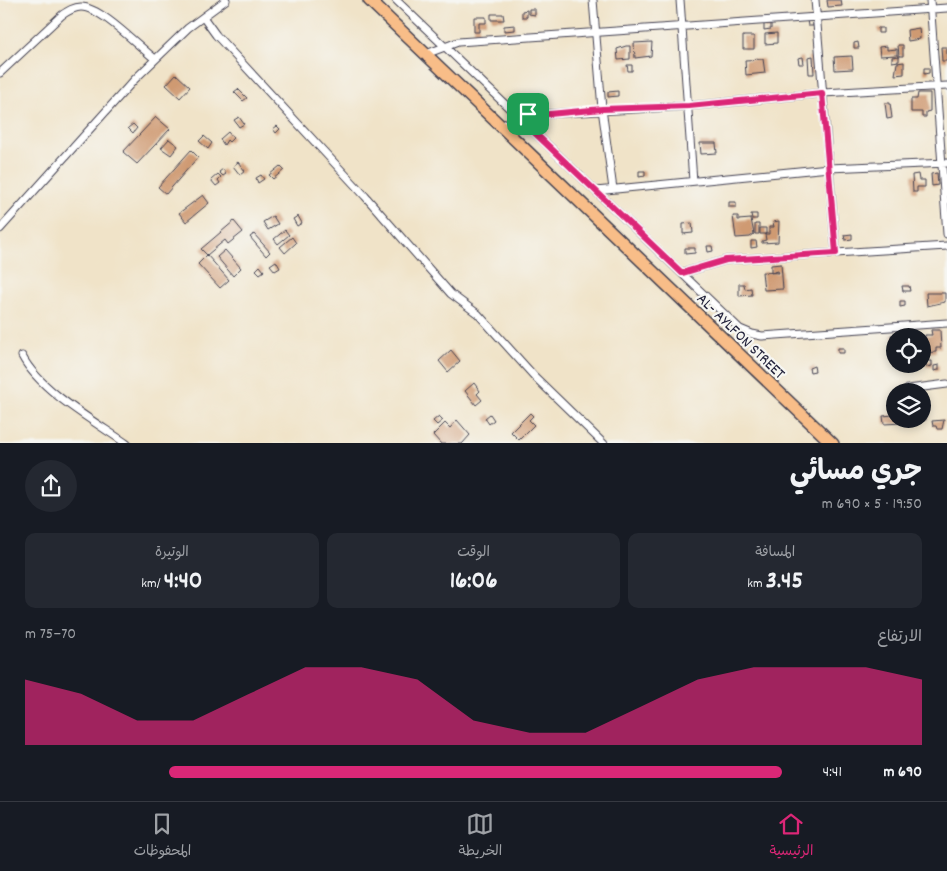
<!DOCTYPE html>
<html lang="ar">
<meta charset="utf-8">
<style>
body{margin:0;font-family:Dekko,"Playpen Sans Arabic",sans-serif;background:#242831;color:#f1f3f6;direction:rtl;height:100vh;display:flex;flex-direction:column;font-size:19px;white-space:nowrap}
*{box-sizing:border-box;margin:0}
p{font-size:16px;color:#9ea1a6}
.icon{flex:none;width:28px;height:28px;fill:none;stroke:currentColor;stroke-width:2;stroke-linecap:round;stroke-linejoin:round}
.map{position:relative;height:443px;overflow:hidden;direction:ltr}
.drawer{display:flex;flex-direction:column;background:#171b24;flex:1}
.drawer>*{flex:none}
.tools{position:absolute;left:886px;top:328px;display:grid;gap:10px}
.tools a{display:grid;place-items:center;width:45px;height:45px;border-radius:50%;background:#171b24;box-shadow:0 2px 8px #0003;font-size:25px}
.pin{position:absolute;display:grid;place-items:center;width:42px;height:42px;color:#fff;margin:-21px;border-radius:10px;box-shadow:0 2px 8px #0006}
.round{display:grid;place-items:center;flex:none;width:52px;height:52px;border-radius:26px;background:#242831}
.head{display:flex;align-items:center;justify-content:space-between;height:85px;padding:0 25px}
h1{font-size:28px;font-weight:700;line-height:38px}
.figures{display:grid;grid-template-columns:repeat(3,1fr);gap:8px;height:85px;padding:5px 25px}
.figures div{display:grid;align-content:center;border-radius:10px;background:#242831;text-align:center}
.figures b{font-size:25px;font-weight:700}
.figures small{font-size:14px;font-weight:400}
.figures p{font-size:14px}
.chart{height:140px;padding:10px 25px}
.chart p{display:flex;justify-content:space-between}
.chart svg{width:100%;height:90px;margin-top:5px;fill:#db2777;opacity:.7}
ul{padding:0 25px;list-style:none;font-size:16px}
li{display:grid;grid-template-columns:80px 60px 1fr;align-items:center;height:38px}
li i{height:12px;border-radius:6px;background:#db2777}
.menu{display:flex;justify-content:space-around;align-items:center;height:70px;border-top:1px solid #363941;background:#171b24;font-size:14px;color:#9ea1a6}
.menu a{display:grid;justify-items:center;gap:2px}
.menu .on{color:#db2777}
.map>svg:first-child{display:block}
</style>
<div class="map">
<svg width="947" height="444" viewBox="0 0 947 444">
<rect width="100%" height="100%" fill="#f6f6f2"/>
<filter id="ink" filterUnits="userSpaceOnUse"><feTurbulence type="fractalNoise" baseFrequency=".02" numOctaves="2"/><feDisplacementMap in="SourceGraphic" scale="10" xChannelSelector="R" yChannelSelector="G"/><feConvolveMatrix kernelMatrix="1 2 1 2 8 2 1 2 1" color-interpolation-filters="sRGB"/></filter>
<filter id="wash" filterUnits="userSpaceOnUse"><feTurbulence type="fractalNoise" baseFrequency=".0096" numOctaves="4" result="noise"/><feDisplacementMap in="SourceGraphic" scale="20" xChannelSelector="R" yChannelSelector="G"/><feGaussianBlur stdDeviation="1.12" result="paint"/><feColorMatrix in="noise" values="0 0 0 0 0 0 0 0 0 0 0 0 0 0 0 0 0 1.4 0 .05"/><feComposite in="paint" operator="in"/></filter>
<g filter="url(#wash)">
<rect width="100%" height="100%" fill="#f0e3c8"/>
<g id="blocks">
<path fill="#cf9a72" d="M827,0H841L842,6L828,7Z
M529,9H535V15L529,14Z
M527,10V17H522V11Z
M491,14H503L504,20H491Z
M474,17H486V23H479V32H474Z
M807,20H813V26H808Z
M764,24H771V29L764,30Z
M515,25V30L504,31V26Z
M878,28H883V33H878Z
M919,28L920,39L908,41L907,30Z
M777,33V43L765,44V34Z
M743,36H754V49H743Z
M652,42L651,56L635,58L634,43Z
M858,42L859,48H854V43Z
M898,45H903V56H899Z
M626,46H630V59L618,60L617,49Z
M887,46V50L897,49V55L880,56L879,47Z
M941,47H947V61H942Z
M813,56L814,74H809L808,57Z
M852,56L853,69L835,70L834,57Z
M899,56V61L892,62V57Z
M803,57L804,64H799L798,58Z
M763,59L765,73L746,75L745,60Z
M904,62V74L895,75L897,63Z
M627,65H632V71H628Z
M924,68H929V73L924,74Z
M176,74L190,87L180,98L166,85Z
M238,89L247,98L243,101L234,92Z
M618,91V96L608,97V92Z
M918,93H930V111L926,112V117H922V112H911V99H917Z
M885,103H890L892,118L887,119Z
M156,117L170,129L137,164L123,152Z
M239,117L244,124L239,127L234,120Z
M133,124L137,128L133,133L128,128Z
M277,126L280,129L276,133L273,129Z
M228,132L233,138L229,142L227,140L224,145L220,139Z
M204,136L212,143L208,149L199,141Z
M169,139L178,146L171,155L161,148Z
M700,143H716L717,153L701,154Z
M191,150L198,157L166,194L158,187Z
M238,162L245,171L240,175L233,166Z
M280,166L284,170L273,179L269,175Z
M223,169L226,174L223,176L219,172Z
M639,171H645V176L639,177Z
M937,173L938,185L932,186L931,174Z
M218,174L221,177L218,180L220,183L216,186L211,180Z
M918,174L919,180H925V187H917V192H913L912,175Z
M261,175L264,179L258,183L256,178Z
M203,195L209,203L186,222L179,213Z
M729,202H736V207H729Z
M751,214H757V219H752Z
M273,216L278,224L268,230L263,222Z
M298,216L302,223L297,226L293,219Z
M733,216H738V220L751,219L754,234L750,237L736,238Z
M234,221L243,232L228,244L225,240L207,255L201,249Z
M779,221L778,242L762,243V241L766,240L765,234H769V227H774L773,222Z
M692,223L693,233L683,234V224Z
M755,224H759V234H755Z
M760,228H766V234H760Z
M285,230L289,235L278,244L274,239Z
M254,234L270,252L266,256L250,237Z
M852,234V239L845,240L844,235Z
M292,237L296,243L285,253L280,247Z
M751,241H756L757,247L751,248Z
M707,246H712L713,251L708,252Z
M685,248H695V253L685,254Z
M225,250L241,268L233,276L217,257Z
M207,255L229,280L220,288L198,264Z
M276,261L280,268L275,271L270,265Z
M781,264L783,289L764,290L762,272L779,273L778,271L771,273V265Z
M260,266L264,271L260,274L256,270Z
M739,284H744L745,289L751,288L752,295L739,296Z
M902,286H909L910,291H903Z
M926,293H945V302L927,306Z
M900,301H905V306L900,307Z
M931,330H940L941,348H936V352L922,353V347H925V335H932Z
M904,332L917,333V336H895L893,341L891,335L904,334Z
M838,348H844V353H838Z
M451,350L460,361L448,372L439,361Z
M926,361H932V366L926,367Z
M939,365V370L934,371V366Z
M814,366L815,371L810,372L809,368Z
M474,383L480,391L477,394L482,400L476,405L465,391Z
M922,410H927L926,420H922Z
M530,413L533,416L529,420L534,425L519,440L511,432Z
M490,414L494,420L489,424L485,418Z
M893,415L895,419H903V423L884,424L883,416Z
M439,416L443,420L437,425L433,421Z
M457,420L470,435L462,444H441L433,435L445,423L450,428Z
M944,420L942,429H937L936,426H933L932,421Z"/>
</g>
</g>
<g filter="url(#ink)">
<use href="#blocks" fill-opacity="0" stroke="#413f50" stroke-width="1"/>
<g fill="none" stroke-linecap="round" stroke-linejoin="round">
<g stroke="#413f50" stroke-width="9">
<path id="minor" d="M396,0L740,329L752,334L762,336L947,323
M593,0L602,109L613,189
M680,0L693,181
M815,0L836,253
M930,0L947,234
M203,17L216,35L365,196L451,294L478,314L535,377L604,444
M426,54L458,42L947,8
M0,73L62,15C68,11 74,7 81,7C101,7 138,46 155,59
M501,126L518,117L528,115L689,106L823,93L947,86
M596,191L829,168L947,163
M0,229L135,79L188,28L226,0
M682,273L726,260L947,246
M22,356C40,391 94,421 127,444
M908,389L947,384"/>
</g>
<g stroke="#413f50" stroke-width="14">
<path id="trunk" d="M369,0L833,444"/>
</g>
<use href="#minor" stroke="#fff" stroke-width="7"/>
<use href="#trunk" stroke="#f8bd88" stroke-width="11"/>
</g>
</g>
<g fill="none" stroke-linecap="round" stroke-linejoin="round" filter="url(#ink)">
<g stroke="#fff" stroke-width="10">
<path id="route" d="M822,93L836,253L726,260L682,273L518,117L602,109L689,106Z"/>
</g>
<use href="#route" stroke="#db2777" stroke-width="6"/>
</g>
<g text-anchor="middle" stroke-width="4.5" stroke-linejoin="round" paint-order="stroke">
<g font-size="16" fill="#22223b" stroke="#f6f6f2">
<text transform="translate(742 335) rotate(44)" y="6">AL- AYLFON STREET</text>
</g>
</g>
</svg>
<div class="tools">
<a><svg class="icon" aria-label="locate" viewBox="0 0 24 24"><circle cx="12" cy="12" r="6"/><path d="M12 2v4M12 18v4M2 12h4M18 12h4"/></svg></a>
<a><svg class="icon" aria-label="layers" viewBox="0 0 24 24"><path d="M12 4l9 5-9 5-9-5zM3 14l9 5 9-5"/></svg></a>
</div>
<div class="pin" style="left:528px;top:114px;background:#1e9e55"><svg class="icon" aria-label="arrive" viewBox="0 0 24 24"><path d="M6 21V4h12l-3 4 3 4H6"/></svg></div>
</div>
<section class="drawer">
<div class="head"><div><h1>جري مسائي</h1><p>19:50 · 5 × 690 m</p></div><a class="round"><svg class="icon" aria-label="share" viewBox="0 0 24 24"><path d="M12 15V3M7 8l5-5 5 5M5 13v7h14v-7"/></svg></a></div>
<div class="figures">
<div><p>المسافة</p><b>3.45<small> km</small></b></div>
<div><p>الوقت</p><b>16:06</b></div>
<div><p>الوتيرة</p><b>4:40<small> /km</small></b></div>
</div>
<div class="chart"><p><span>الارتفاع</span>70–75 m</p>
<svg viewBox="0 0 160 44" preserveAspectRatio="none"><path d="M0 44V12L10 19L20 32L30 32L40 19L50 6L60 6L70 12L80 32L90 38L100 38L110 25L120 12L130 6L140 6L150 6L160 12V44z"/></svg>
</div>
<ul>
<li><b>690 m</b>4:41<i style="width:81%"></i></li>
</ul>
</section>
<nav class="menu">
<a class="on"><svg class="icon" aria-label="home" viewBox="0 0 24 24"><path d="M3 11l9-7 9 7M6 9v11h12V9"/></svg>الرئيسية</a>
<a><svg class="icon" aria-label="map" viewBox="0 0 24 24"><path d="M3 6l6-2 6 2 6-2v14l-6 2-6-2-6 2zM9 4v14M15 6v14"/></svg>الخريطة</a>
<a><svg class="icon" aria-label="saved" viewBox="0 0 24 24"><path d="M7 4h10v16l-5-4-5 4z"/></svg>المحفوظات</a>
</nav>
